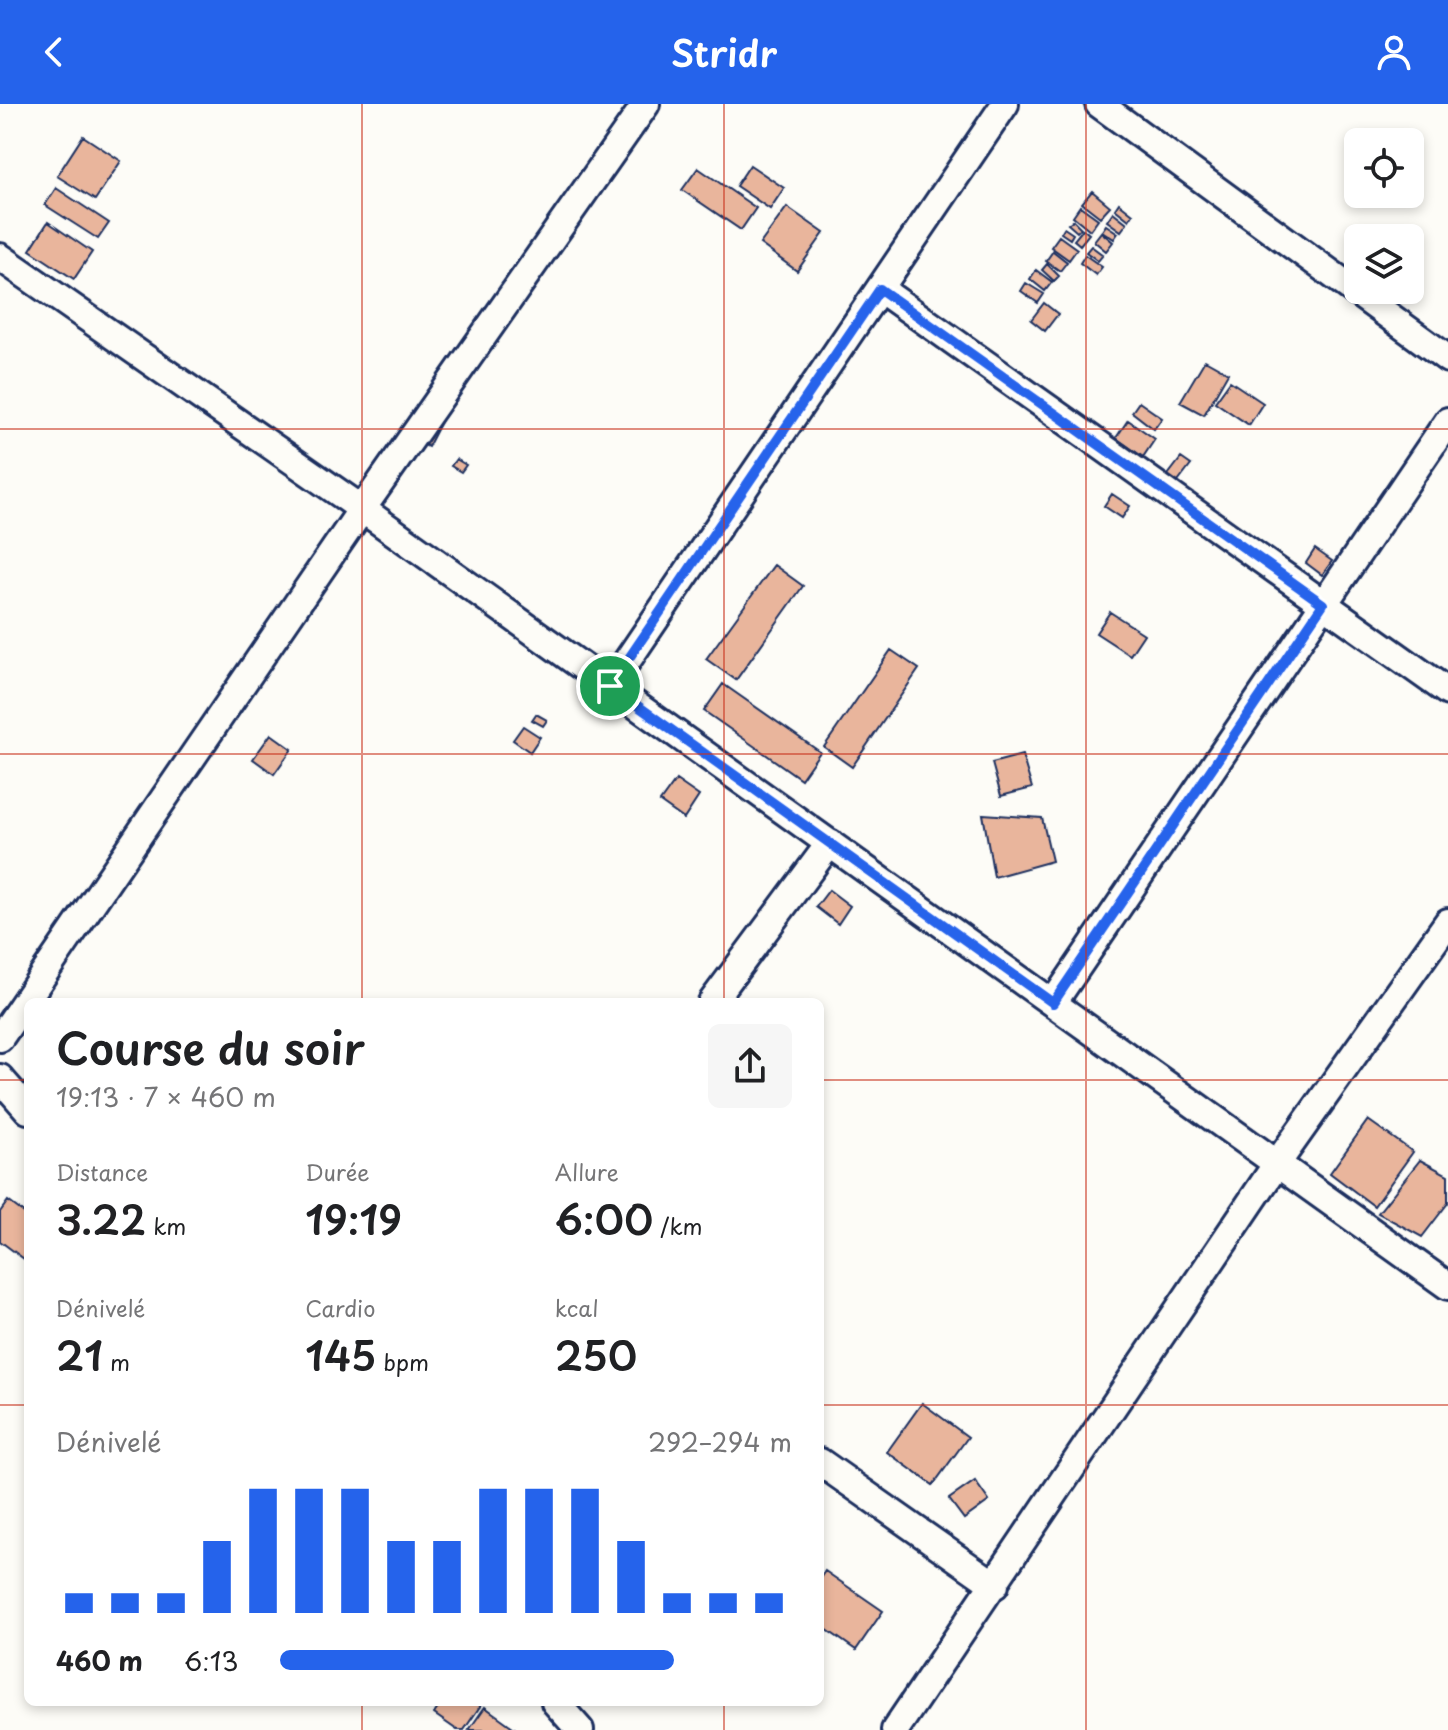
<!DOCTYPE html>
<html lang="fr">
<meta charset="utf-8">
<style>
body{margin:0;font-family:"Playpen Sans",sans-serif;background:#f6f6f6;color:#202124;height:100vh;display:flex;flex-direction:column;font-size:30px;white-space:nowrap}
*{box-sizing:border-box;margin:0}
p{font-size:26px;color:#757577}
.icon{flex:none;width:44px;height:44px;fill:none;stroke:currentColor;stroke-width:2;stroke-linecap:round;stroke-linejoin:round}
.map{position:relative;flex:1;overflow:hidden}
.side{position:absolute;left:24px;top:894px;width:800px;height:708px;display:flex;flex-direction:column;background:#fff;border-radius:12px;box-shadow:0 4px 12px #0003}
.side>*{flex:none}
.fabs{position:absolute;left:1344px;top:24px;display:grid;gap:16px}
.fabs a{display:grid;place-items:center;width:80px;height:80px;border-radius:12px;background:#fff;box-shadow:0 4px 12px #0003;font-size:40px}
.pin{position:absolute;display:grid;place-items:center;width:68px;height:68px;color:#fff;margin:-34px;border:4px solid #fff;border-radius:50%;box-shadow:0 2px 8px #0007}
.round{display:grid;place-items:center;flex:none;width:84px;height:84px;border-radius:12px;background:#f6f6f6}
.overview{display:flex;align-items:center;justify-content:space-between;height:136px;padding:0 32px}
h1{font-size:44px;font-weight:600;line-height:60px}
.stats{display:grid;grid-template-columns:repeat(3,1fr);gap:12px;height:136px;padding:8px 32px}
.stats div{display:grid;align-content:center}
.stats b{font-size:40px;font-weight:600}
.stats small{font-size:22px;font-weight:400}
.stats p{font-size:22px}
.chart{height:224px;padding:16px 32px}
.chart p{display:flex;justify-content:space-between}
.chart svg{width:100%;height:144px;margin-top:8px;stroke:#2563eb;stroke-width:6}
ul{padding:0 32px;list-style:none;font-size:26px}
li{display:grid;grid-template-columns:128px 96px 1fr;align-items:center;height:60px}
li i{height:20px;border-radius:10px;background:#2563eb}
header{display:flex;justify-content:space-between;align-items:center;height:104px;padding:0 32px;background:#2563eb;color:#fff;font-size:36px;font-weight:600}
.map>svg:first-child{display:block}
</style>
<header><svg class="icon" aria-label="back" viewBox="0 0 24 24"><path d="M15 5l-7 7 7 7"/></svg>Stridr<svg class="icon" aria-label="person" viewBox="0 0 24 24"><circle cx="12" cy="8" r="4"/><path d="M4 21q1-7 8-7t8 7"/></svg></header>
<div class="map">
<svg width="1448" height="1626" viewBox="0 0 1448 1626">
<rect width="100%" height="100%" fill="#fdfcf7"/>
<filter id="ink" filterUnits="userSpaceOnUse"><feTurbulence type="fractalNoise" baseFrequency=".0125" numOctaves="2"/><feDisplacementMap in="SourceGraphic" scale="16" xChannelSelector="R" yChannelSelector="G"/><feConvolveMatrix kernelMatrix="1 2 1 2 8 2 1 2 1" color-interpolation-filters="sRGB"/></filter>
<g filter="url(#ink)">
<path fill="#e9b59c" stroke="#1b2f5e" stroke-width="2" d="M83,32L121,57L95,96L57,72Z
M750,61L784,84L770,105L736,82Z
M698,64L756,104L741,126L682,86Z
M56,84L109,119L98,135L45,101Z
M1092,87L1110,102L1100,113L1082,99Z
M1119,99L1133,110L1129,116L1115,105Z
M1080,102L1098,115L1090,126L1073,112Z
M787,103L824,129L797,167L760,140Z
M1113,108L1127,119L1121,127L1107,117Z
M1073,116L1081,124L1077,128L1068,120Z
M48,118L92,148L74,175L30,146Z
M1106,121L1118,129L1114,135L1102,127Z
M1064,124L1073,130L1070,135L1061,129Z
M1083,125L1089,130L1080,141L1074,136Z
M1101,128L1113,138L1106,147L1094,137Z
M1059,132L1077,145L1069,156L1051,143Z
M1091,142L1103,151L1098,157L1086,148Z
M1053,147L1067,158L1060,167L1046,157Z
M1085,151L1102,163L1096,171L1080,159Z
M1047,160L1059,172L1054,177L1042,166Z
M1036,166L1052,178L1045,187L1030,175Z
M1026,179L1044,190L1038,199L1021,187Z
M1044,199L1058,210L1045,227L1031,216Z
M1205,256L1228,269L1204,311L1180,298Z
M1230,277L1263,299L1249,321L1215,298Z
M1139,298L1162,314L1154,325L1132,308Z
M435,313L442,316L428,343L420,339Z
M1128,316L1155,335L1143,353L1116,334Z
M1181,354L1191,361L1175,382L1165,375Z
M456,355L466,361L461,368L451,362Z
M1112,390L1130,402L1122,414L1104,402Z
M1315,445L1332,457L1322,471L1306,459Z
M774,461L803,482L736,576L706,555Z
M1110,508L1144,530L1130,551L1096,529Z
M891,546L919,565L852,663L824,643Z
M723,580L820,648L801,675L704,607Z
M536,610L547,616L543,622L532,616Z
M523,622L540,633L530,648L513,636Z
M271,630L292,645L274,670L253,655Z
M1022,651L1032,684L1001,692L992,659Z
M676,676L699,692L684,715L660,698Z
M983,710L1042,714L1052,757L994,773Z
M829,786L850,802L838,820L816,803Z
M1368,1016L1413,1048L1374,1102L1330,1069Z
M1420,1056L1448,1071V1099L1422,1133L1378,1109Z
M8,1097L28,1112V1158L0,1137V1108Z
M922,1299L968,1333L933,1381L887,1348Z
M975,1377L989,1397L964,1415L949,1395Z
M825,1467L883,1507L856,1546L820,1521V1474Z
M442,1598H483L464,1626H457L434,1610Z
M485,1603L517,1626H469Z"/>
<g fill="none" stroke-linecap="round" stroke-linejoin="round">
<g stroke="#1b2f5e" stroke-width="32">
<path id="minor" d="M1099,0L1448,255
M0,153L362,405L1448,1182
M880,185L1448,588
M610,582L1005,0
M712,898L830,739
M1053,899L1448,317
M0,934L362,405L646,0
M0,974L28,1006
M820,1358L995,1481
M555,1598L580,1626
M895,1626L1278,1058L1448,818"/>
</g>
<use href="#minor" stroke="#fdfcf7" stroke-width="26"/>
</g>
</g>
<g fill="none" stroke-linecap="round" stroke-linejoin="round" filter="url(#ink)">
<g stroke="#fff" stroke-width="16">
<path id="route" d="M880,185L1323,500L1053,899L610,582Z"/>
</g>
<use href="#route" stroke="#2563eb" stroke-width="10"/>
</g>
<path fill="none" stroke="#c8321e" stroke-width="2" stroke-opacity="0.55" d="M362,0V898M724,0V898M1086,0V1626M0,325H1448M0,650H1448M0,976H28M820,976H1448M0,1301H28M820,1301H1448M362,1598V1626M724,1598V1626"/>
</svg>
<div class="fabs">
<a><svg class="icon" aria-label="locate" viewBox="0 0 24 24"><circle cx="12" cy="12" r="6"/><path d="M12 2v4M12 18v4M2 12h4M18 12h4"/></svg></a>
<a><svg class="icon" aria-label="layers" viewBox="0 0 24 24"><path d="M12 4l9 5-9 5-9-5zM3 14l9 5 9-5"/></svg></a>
</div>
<div class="pin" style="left:610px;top:582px;background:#1e9e55"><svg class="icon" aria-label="arrive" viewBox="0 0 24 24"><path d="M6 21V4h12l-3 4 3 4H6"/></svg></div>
<section class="side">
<div class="overview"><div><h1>Course du soir</h1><p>19:13 · 7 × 460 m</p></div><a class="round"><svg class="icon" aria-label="share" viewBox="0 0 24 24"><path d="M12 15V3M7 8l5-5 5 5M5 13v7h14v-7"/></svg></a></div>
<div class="stats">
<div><p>Distance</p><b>3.22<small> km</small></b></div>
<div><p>Durée</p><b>19:19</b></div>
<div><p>Allure</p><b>6:00<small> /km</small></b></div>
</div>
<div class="stats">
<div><p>Dénivelé</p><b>21<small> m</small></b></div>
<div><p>Cardio</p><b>145<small> bpm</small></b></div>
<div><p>kcal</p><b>250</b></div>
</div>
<div class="chart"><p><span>Dénivelé</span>292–294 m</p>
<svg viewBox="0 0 160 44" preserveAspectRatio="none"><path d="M5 44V38M15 44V38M25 44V38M35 44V22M45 44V6M55 44V6M65 44V6M75 44V22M85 44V22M95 44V6M105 44V6M115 44V6M125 44V22M135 44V38M145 44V38M155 44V38"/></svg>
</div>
<ul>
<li><b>460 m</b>6:13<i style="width:77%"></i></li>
</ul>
</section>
</div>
